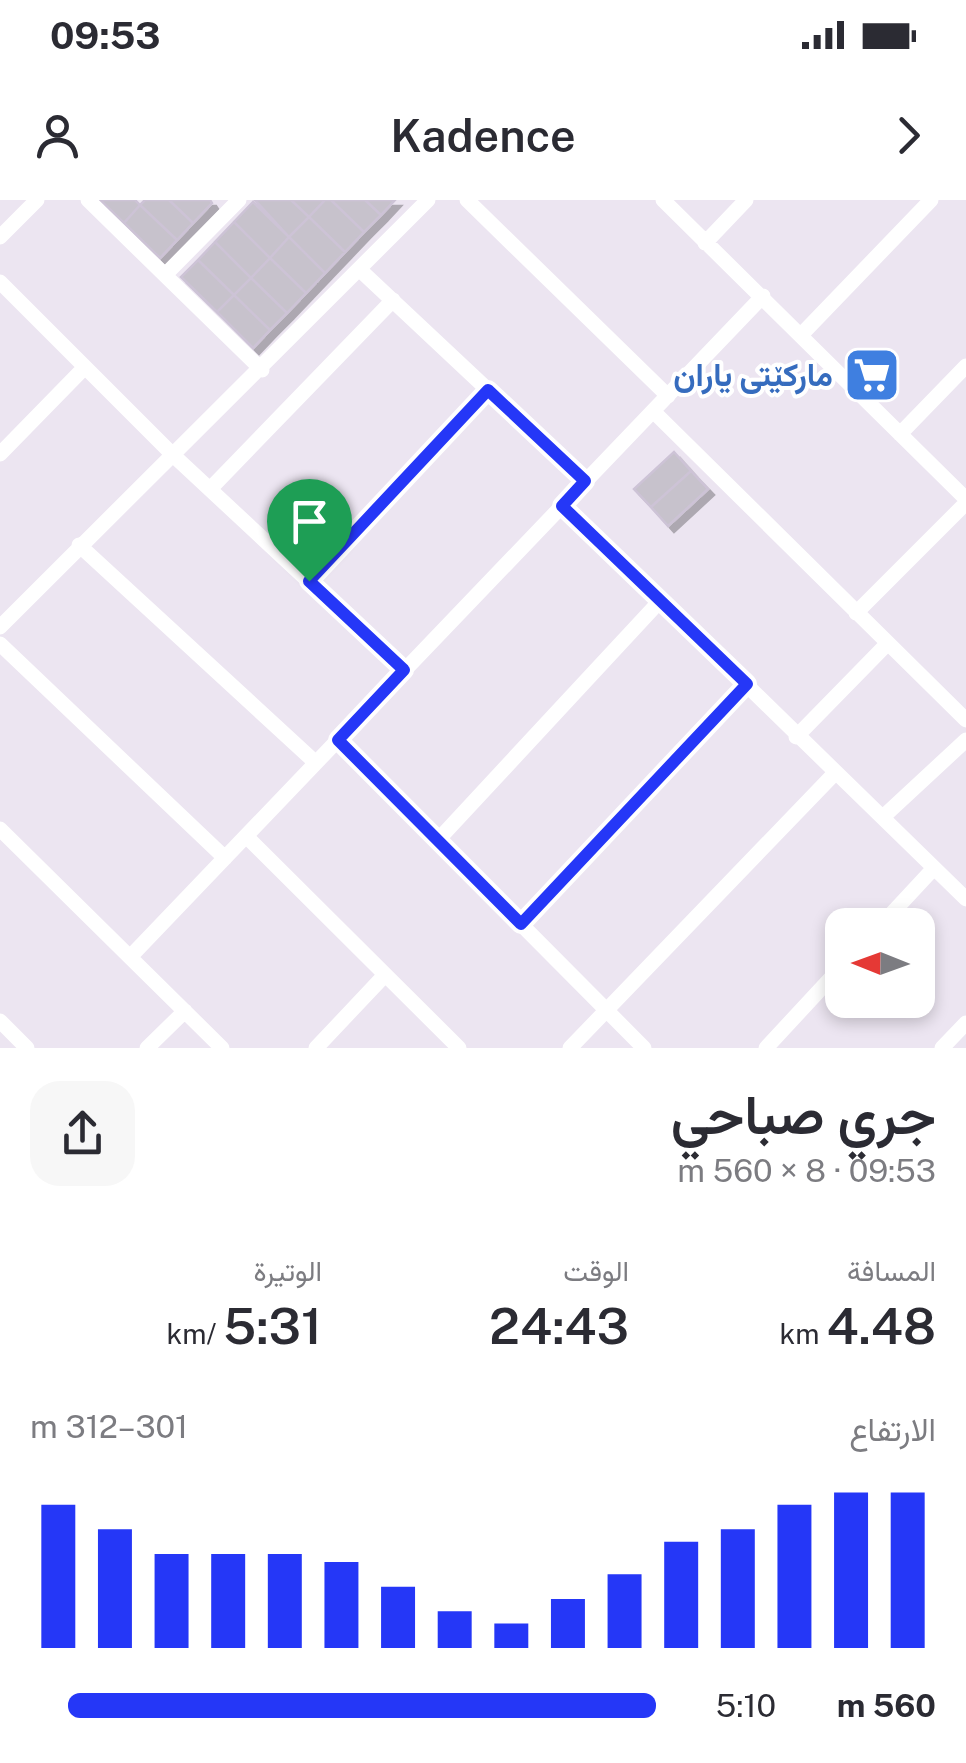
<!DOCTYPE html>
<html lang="ar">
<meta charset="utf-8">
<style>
body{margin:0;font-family:"Public Sans",Vazirmatn,sans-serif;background:#f7f7f7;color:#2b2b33;direction:rtl;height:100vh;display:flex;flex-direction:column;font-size:38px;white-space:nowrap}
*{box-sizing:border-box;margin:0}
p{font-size:32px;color:#7c7c81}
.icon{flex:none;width:55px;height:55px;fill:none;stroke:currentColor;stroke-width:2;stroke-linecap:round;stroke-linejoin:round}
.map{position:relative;height:848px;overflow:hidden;direction:ltr}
.side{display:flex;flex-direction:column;background:#fff;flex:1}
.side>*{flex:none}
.needle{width:65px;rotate:271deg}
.tools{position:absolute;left:825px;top:708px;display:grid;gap:20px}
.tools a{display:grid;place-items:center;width:110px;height:110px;border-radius:20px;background:#fff;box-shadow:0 5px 15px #0003;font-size:50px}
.pin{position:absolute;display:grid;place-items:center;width:85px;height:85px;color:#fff;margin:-102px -42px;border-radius:50% 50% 50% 0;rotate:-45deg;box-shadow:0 0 10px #0007}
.pin .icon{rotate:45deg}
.round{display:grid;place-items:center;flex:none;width:105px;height:105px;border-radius:30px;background:#f7f7f7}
.summary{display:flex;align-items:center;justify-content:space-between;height:170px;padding:0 30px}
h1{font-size:55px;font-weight:600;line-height:75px}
.figures{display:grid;grid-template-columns:repeat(3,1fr);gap:15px;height:170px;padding:10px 30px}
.figures div{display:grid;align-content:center}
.figures b{font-size:50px;font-weight:600}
.figures small{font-size:28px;font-weight:400}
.figures p{font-size:28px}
.chart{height:280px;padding:20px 30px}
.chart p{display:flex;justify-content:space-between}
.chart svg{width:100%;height:180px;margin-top:10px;stroke:#2537f7;stroke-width:6}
ul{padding:0 30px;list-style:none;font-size:32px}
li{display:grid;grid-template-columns:160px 120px 1fr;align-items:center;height:75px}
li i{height:25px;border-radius:12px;background:#2537f7}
.status{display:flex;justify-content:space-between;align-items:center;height:70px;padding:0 50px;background:#fff;direction:ltr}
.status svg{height:28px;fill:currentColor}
header{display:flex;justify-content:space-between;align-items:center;height:130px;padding:0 30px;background:#fff;font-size:45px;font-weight:600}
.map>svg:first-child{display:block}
</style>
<div class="status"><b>09:53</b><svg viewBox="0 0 49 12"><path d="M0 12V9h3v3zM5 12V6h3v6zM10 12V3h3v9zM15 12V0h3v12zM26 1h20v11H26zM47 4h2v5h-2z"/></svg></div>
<header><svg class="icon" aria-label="forward" viewBox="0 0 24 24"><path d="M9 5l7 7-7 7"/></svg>Kadence<svg class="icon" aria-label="person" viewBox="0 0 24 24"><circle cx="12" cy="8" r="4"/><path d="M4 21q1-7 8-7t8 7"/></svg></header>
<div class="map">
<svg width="966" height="848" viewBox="0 0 966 848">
<defs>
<filter id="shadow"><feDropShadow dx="6" dy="6" stdDeviation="0" flood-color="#0004"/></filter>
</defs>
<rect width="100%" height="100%" fill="#ece5f1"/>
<path fill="#c7c2cc" stroke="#cdc3d6" stroke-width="2.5" filter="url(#shadow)" d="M100,0H135L140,5L124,23Z
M145,0H169L193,23L177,40L140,5Z
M169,0H210L212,3L193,23Z
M255,0H291L309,17L289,37Z
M291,0H325L309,17Z
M325,0H331L364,32L345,52L309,17Z
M331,0H365L381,15L364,32Z
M365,0H395L381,15Z
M253,2L289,37L270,58L234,22Z
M140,5L177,40L160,58L124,23Z
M309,17L345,52L325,73L289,37Z
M234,22L270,58L251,78L215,42Z
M289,37L325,73L306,93L270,58Z
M215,42L251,78L234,95L198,60Z
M270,58L306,93L287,113L251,78Z
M198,60L234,95L217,112L181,77Z
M251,78L287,113L270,130L234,95Z
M234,95L270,130L253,148L217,112Z
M674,252L691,271L651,307L634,289Z
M691,271L708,289L668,326L651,307Z"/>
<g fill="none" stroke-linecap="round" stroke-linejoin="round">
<path stroke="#fff" stroke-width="15" d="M88,0L262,170
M467,0L668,196
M663,0L966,299
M0,37L37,0
M705,43L746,0
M359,69L585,281
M165,75L239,0
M0,82L173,255L404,470
M802,134L931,0
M653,211L966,520
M900,234L966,166
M0,254L85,167
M211,288L393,100
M562,305L966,699
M79,345L316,563
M309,381L488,191
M856,413L966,303
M0,427L428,0
M0,444L225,658
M796,537L886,445
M338,540L644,848
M883,617L966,540
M0,629L222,848
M246,636L459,848
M438,640L659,402
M521,723L747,484
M881,725L934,668
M131,756L763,96
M0,821L27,848
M147,848L185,811
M316,848L383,777
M570,848L834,574
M766,848L842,766
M942,848L966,823"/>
</g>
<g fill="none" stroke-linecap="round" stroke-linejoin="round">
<g stroke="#fff" stroke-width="20">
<path id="route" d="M488,190L585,281L562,306L747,484L521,724L338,540L404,470L309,381Z"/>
</g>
<use href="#route" stroke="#2537f7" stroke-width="12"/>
</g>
<defs>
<g id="supermarket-square" transform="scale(2.875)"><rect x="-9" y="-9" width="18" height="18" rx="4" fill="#3f7fe0" stroke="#fff"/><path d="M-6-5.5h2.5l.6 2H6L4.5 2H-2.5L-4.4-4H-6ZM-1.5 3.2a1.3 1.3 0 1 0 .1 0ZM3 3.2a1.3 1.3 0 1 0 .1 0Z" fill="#fff"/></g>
</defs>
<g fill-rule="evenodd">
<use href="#supermarket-square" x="872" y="175"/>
</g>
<g text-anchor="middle" stroke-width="8" stroke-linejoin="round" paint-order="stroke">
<g font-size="32" font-weight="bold" fill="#366cbe" stroke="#fff" text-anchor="end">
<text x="833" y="186">مارکێتی یاران</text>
</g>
</g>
</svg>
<div class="tools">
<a><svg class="needle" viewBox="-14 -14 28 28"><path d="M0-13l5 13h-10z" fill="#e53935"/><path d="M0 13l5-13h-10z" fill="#7c7c81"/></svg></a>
</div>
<div class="pin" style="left:309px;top:381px;background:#1e9e55"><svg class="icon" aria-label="arrive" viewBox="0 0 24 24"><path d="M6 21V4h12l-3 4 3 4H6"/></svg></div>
</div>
<section class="side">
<div class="summary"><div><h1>جري صباحي</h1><p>09:53 · 8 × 560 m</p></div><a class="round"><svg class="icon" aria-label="share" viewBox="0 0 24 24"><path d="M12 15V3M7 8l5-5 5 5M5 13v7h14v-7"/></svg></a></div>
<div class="figures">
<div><p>المسافة</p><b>4.48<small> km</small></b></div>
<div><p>الوقت</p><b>24:43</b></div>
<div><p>الوتيرة</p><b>5:31<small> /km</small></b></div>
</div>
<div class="chart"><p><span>الارتفاع</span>301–312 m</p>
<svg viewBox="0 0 160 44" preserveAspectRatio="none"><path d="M5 44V9M15 44V15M25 44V21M35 44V21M45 44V21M55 44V23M65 44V29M75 44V35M85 44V38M95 44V32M105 44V26M115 44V18M125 44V15M135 44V9M145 44V6M155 44V6"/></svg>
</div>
<ul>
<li><b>560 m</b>5:10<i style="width:94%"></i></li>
</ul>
</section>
